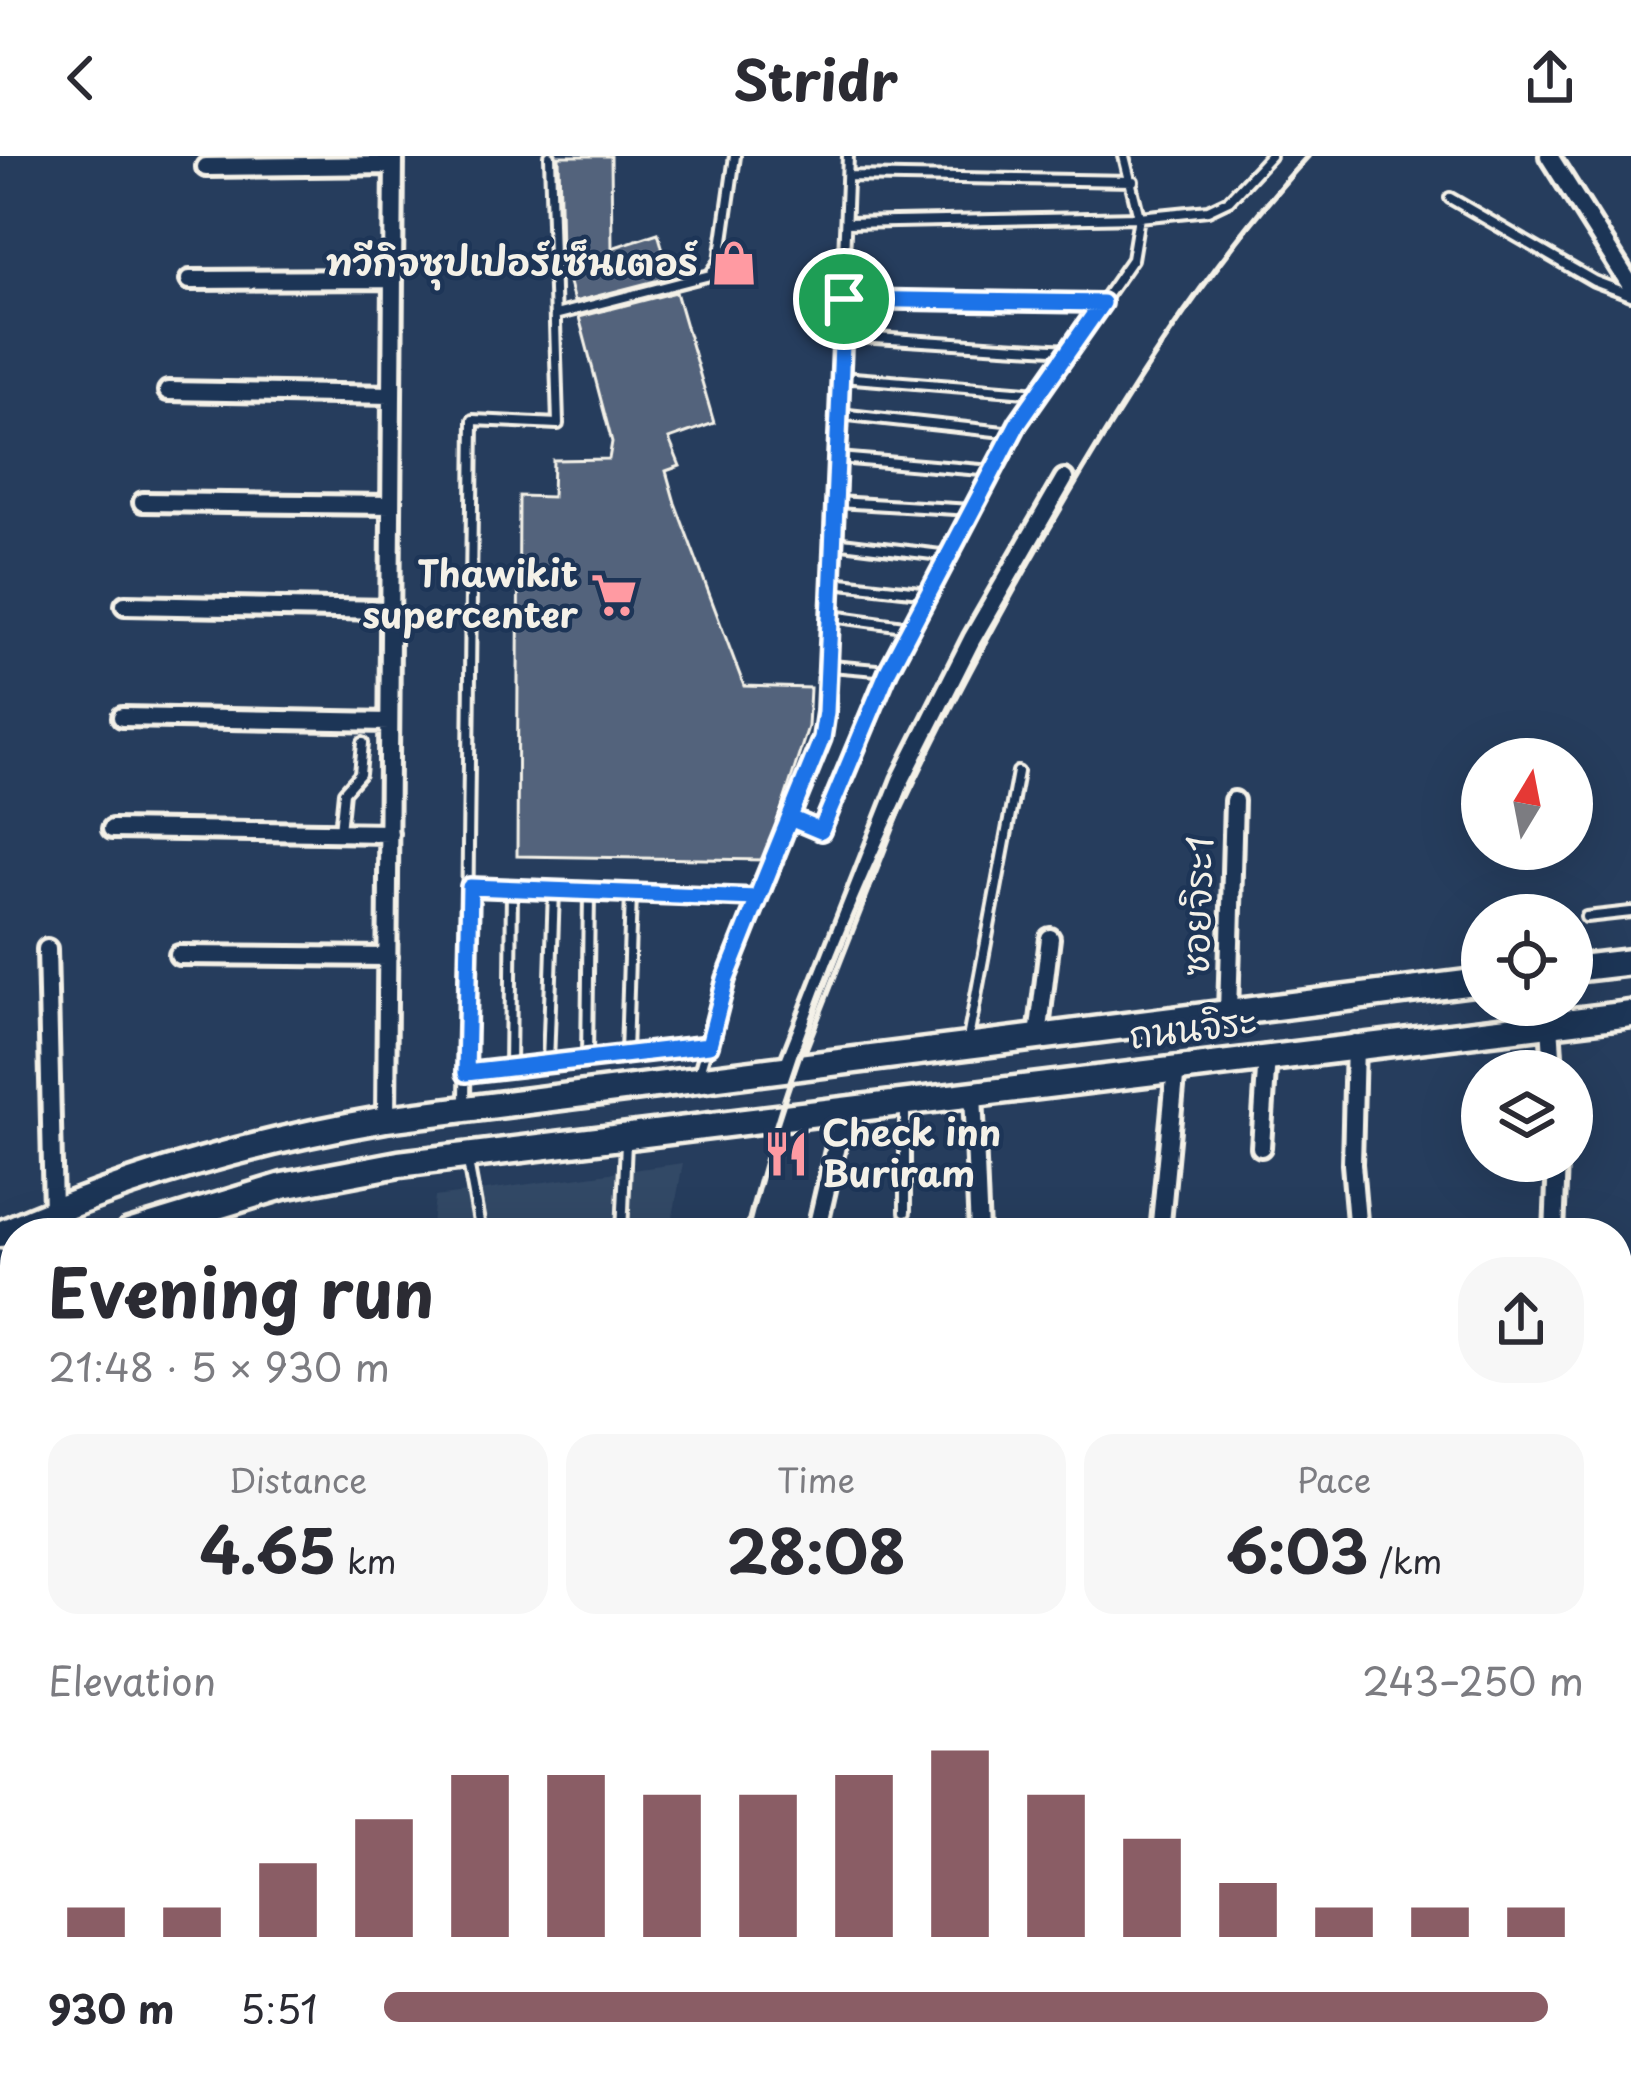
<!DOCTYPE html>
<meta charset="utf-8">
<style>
body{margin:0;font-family:"Playpen Sans","Playpen Sans Thai",sans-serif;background:#f7f7f7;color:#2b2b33;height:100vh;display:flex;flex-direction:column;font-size:45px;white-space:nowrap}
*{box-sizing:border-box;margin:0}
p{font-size:39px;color:#7c7c81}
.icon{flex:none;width:66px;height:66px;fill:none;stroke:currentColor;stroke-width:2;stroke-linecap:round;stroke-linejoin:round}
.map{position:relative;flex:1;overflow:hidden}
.side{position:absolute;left:0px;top:1062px;width:1632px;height:858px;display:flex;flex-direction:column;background:#fff;border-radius:48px 48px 0 0;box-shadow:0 12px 48px #0002}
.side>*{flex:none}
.needle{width:78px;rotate:10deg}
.fabs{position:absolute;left:1461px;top:582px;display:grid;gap:24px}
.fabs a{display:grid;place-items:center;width:132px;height:132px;border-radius:50%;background:#fff;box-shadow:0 12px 48px #0002;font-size:60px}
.pin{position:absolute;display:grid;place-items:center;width:102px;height:102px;color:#fff;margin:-51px;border:6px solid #fff;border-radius:50%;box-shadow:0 3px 12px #0007}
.round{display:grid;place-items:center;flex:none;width:126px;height:126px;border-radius:48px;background:#f7f7f7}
.headline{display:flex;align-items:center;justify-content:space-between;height:204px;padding:0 48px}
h1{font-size:66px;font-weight:700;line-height:90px}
.metrics{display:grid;grid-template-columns:repeat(3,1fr);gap:18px;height:204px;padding:12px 48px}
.metrics div{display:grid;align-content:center;border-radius:30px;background:#f7f7f7;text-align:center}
.metrics b{font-size:60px;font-weight:700}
.metrics small{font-size:33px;font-weight:400}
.metrics p{font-size:33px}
.chart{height:336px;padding:24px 48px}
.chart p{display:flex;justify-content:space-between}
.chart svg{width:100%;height:216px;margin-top:12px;stroke:#8a5d65;stroke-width:6}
ul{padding:0 48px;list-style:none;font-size:39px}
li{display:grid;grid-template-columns:192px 144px 1fr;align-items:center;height:90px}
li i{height:30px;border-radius:15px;background:#8a5d65}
header{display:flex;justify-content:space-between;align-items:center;height:156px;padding:0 48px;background:#fff;font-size:54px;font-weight:700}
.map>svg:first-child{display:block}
</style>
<header><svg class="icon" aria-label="back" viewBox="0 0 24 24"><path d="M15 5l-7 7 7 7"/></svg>Stridr<svg class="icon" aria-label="share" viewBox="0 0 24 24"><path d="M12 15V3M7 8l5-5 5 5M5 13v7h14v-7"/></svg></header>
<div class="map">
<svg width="1631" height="1920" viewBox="0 0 1631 1920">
<rect width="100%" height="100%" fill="#263d5d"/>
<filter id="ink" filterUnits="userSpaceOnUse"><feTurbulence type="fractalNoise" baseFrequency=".00833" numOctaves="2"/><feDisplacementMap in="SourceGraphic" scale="24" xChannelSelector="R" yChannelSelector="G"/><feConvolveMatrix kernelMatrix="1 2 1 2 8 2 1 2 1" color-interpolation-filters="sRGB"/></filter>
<g filter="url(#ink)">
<path fill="#334966" d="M683,1007L670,1077H431L435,1041Z"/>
<path fill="#52647b" stroke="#f4f1e8" stroke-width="3" d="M559,0H611L612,92L658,77L671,121L574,146L561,97Z
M676,136L714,267L669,283L680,310L666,315L675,347L744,530L810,532L808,571L765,704L517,700L519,340L552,341L553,304L609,303L612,286L579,161Z"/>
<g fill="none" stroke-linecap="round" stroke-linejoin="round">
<g stroke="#f4f1e8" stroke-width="16">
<path id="service" d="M848,20L1133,25
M1450,42L1594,125L1631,139
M846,67L1139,61L1208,54L1229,44L1270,0
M844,143L1101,147
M555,159L710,119L720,105L735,0
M843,180L1069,194
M841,221L1039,237
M839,258L1013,277
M838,302L993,315
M836,346L972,354
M834,386L949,400
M833,426L929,437
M832,460L911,471
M831,510L888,515
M790,662L821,675L888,515L1018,267L1132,103L1139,61L1124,0
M340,675L344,636L360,618L363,587
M470,731L757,741
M1586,761L1631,756
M968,883L1018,616
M626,898L631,737
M587,903L589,735
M548,908L554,734
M510,912L512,733
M699,917L726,823L822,582L826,556L848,0
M466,918L709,889
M465,947L473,264L558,268L550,0
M905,952V1056
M468,1006L481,1077
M622,1077L626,986
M425,1905L426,1920
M956,1905V1920"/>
</g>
<g stroke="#f4f1e8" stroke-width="26">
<path id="minor" d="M1549,0L1631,130
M206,11L394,9
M190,124L393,123
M168,235L392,239
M143,346L391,349
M125,449L390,454
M122,561L389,566
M112,673L389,677
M47,793L53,1054
M179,799L388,801
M1228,857L1234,645
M1550,868L1553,915
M1038,881L1050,782
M1355,887L1352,1008L1358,1077
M787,913L901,624L972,483L1064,323
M973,937L979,1077
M386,963L394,0
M1261,991L1267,899
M816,1077L845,951
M1160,1077L1176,911
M1554,1077L1557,1005
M1617,1324L1631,1327
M1617,1490L1631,1494
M1617,1573L1631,1576
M1617,1667L1631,1671
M1626,1845L1630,1725
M655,1905V1920
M730,1920V1905
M1098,1920L1100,1905
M1219,1920L1222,1905"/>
</g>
<g stroke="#f4f1e8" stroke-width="33">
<path id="secondary" d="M1572,813L1631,806
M129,1077L283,1030L399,1008L1631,858
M0,1078C126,1022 251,986 386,963L1482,825
M0,1130L15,1123"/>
</g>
<use href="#service" stroke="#1d3557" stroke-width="8"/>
<use href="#minor" stroke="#1d3557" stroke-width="16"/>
<use href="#secondary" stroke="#1d3557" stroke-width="24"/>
<path stroke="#f4f1e8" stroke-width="6" d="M746,1077C807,831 919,598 1045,379C1121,247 1205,113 1308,0
M670,1905L671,1920"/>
</g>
</g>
<g fill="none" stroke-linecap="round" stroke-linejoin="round" filter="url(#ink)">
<g stroke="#fff" stroke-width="24">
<path id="route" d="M844,143L826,556L822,582L757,742L470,731L466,917L709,889L726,823L790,662L821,675L888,515L1018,267L1102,147L844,143"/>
</g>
<use href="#route" stroke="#1a73e8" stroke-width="15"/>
</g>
<defs>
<g id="shop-bare" transform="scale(3.6)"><path d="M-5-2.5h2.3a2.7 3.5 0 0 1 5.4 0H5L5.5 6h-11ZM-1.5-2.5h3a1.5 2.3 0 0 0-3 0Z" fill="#ff9aa2" stroke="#1d3557" stroke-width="2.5" paint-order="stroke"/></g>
<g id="supermarket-bare" transform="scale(3.6)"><path d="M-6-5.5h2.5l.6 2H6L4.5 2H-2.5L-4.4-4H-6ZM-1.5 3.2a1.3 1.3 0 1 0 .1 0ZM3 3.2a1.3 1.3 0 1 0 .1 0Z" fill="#ff9aa2" stroke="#1d3557" stroke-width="2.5" paint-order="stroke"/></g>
<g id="restaurant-bare" transform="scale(3.6)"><path d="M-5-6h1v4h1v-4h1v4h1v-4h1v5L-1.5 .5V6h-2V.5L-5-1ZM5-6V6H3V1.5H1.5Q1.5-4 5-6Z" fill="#ff9aa2" stroke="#1d3557" stroke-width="2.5" paint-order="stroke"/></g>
</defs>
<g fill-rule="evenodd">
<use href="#shop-bare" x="734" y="107"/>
<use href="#supermarket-bare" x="614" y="439"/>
<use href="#restaurant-bare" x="786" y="998"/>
</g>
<g text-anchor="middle" stroke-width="9" stroke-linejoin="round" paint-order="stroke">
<g font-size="36" font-weight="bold" fill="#f4f1e8" stroke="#1d3557" text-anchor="end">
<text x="698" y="120">ทวีกิจซุปเปอร์เซ็นเตอร์</text>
<text x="578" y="431">Thawikit<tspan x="578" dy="41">supercenter</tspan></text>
<text x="822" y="990" text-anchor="start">Check inn<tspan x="822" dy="41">Buriram</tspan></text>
</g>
<g font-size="36" fill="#f4f1e8" stroke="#1d3557">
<text transform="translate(1198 750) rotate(-88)" y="13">ซอยจิระ1</text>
<text transform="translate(1193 872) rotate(-7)" y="13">ถนนจิระ</text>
</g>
</g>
</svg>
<div class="fabs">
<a><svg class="needle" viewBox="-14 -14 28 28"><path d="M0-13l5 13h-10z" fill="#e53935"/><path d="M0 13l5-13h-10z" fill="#7c7c81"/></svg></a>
<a><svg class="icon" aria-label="locate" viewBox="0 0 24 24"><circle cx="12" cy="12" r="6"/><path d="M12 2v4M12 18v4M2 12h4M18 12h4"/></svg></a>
<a><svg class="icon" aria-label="layers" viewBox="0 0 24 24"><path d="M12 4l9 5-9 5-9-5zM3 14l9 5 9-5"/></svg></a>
</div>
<div class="pin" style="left:844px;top:143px;background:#1e9e55"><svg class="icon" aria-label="arrive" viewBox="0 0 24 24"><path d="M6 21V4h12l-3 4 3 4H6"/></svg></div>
<section class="side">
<div class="headline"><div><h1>Evening run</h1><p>21:48 · 5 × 930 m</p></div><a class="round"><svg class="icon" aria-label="share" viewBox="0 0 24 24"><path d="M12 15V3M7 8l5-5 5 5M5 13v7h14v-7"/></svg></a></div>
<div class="metrics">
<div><p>Distance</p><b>4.65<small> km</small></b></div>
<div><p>Time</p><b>28:08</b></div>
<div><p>Pace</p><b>6:03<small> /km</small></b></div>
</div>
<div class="chart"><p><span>Elevation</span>243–250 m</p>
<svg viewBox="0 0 160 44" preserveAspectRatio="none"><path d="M5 44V38M15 44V38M25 44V29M35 44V20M45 44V11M55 44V11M65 44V15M75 44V15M85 44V11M95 44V6M105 44V15M115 44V24M125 44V33M135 44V38M145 44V38M155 44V38"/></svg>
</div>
<ul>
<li><b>930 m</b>5:51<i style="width:97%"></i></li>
</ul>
</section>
</div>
